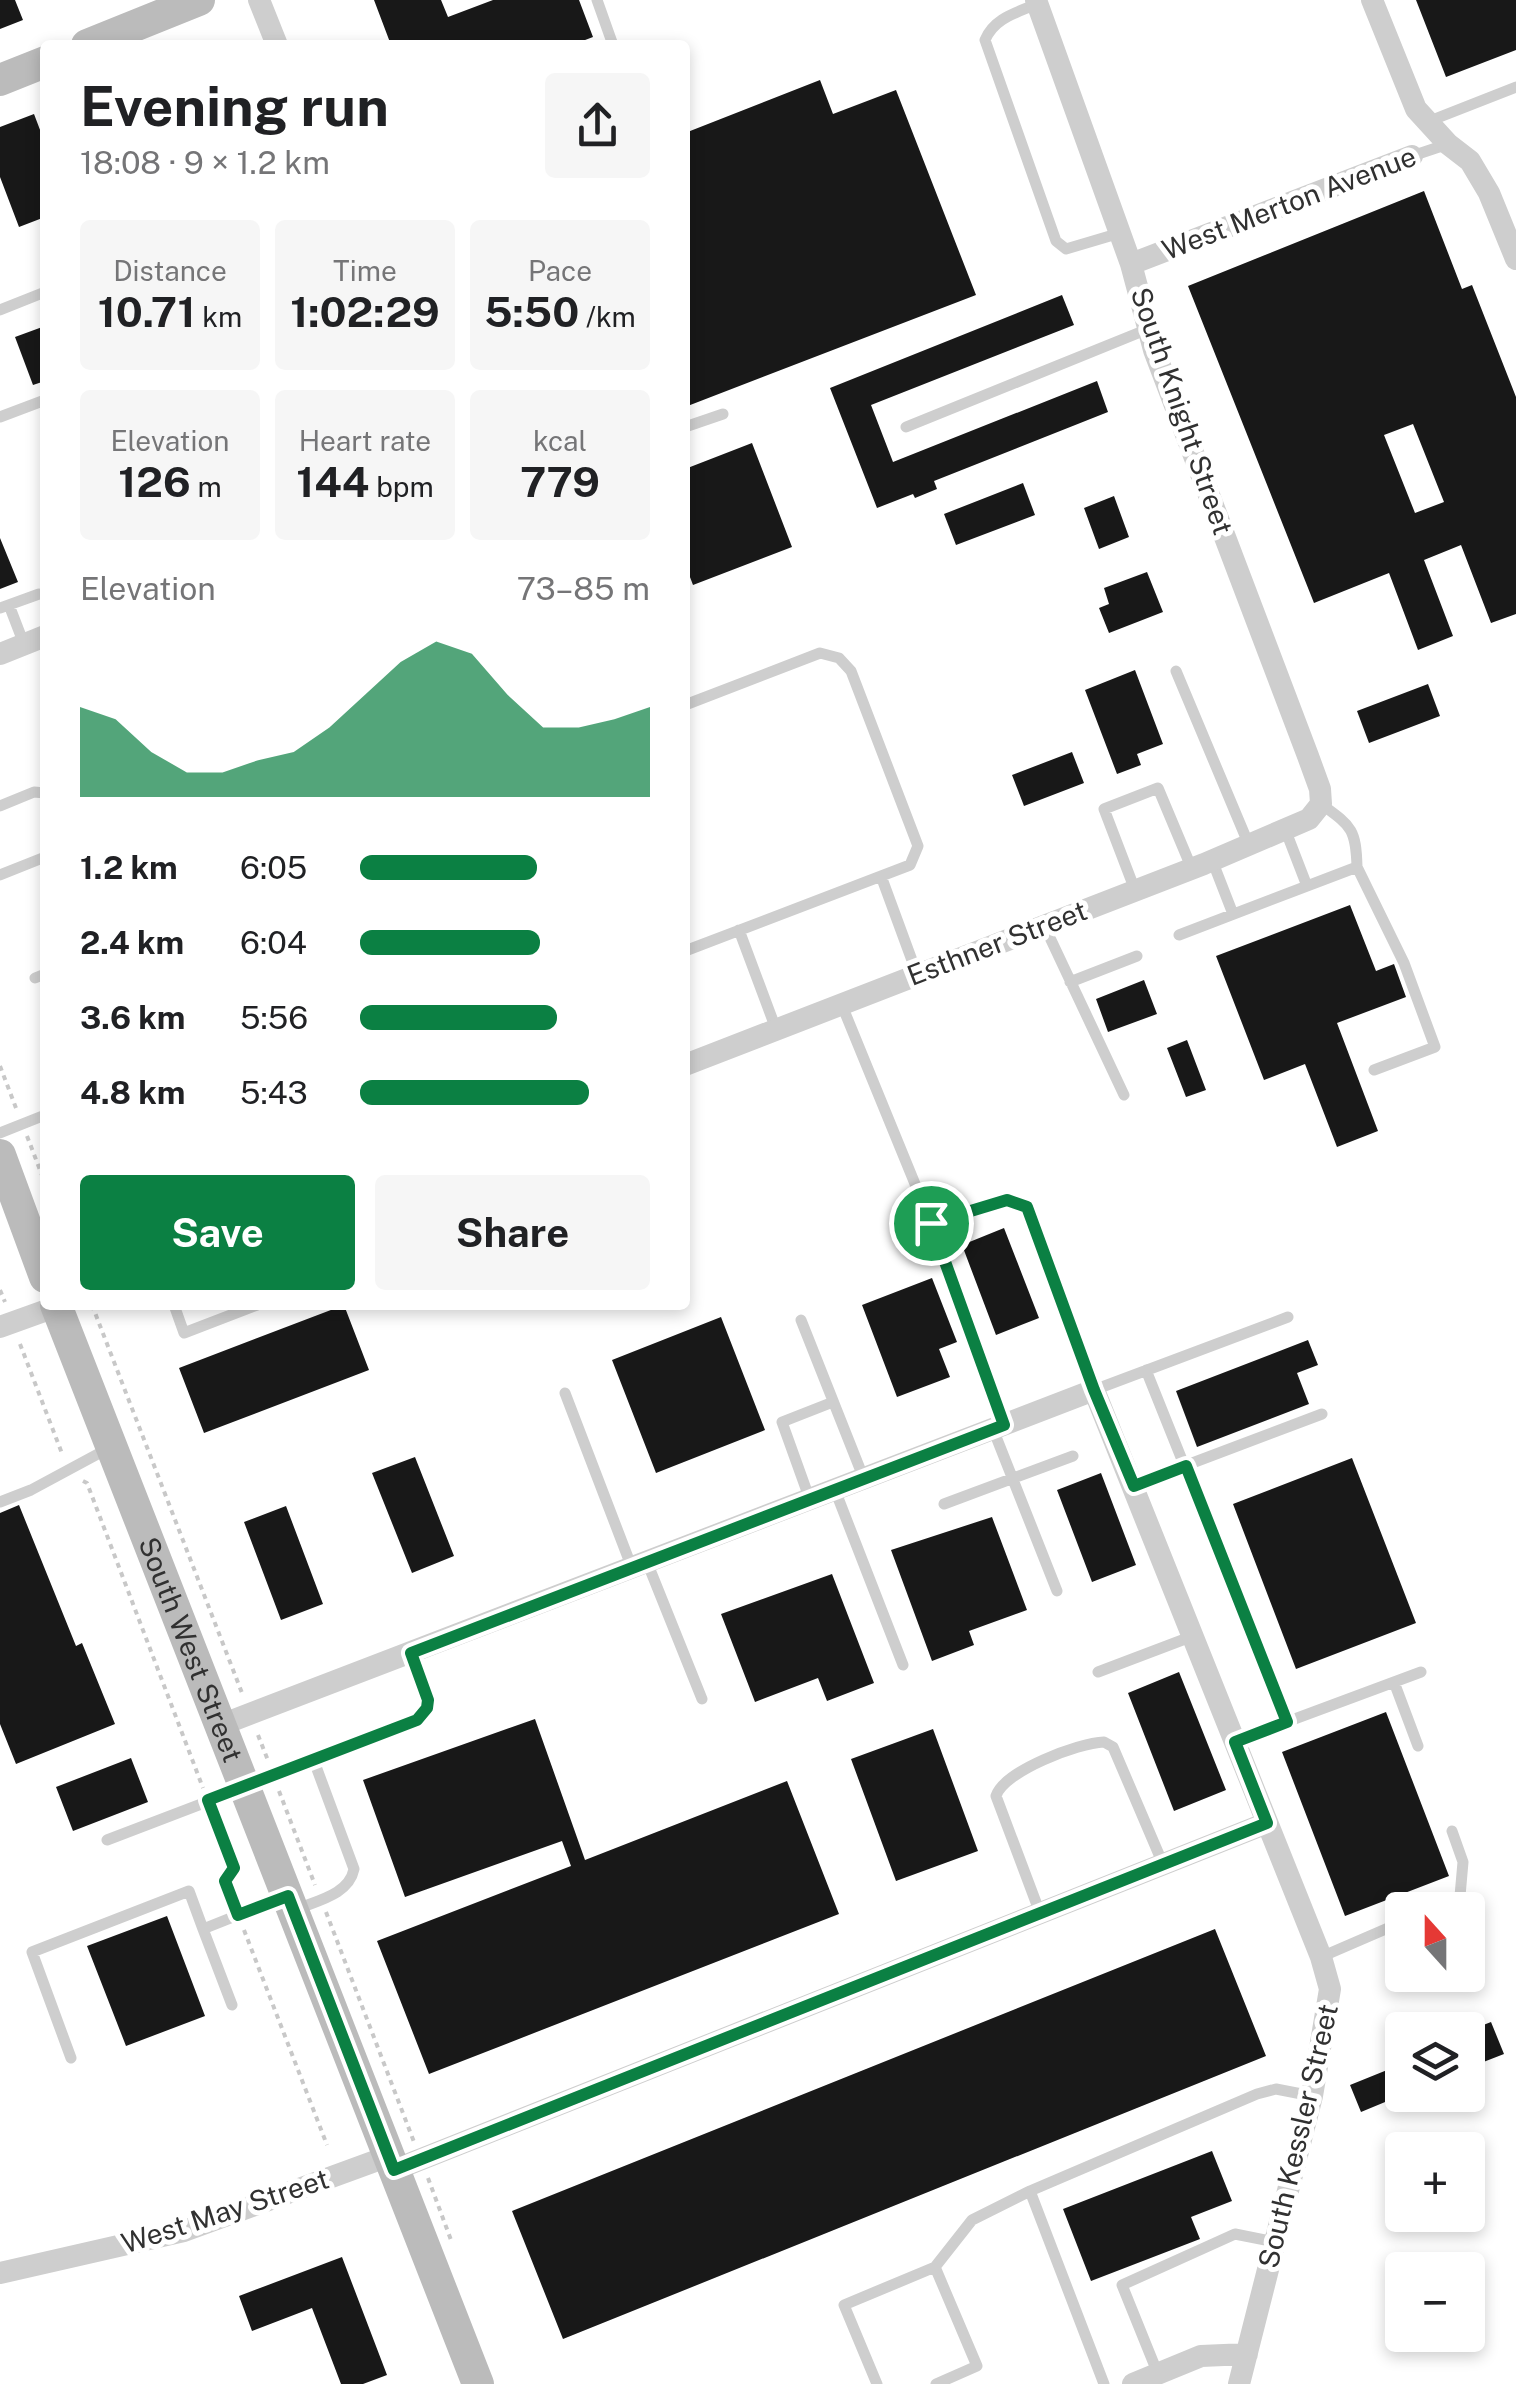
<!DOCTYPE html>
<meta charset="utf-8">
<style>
body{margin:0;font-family:"Public Sans",sans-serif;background:#f6f6f6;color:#202124;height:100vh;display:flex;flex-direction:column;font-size:38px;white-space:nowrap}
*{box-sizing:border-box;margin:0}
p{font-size:32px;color:#757577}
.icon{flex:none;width:55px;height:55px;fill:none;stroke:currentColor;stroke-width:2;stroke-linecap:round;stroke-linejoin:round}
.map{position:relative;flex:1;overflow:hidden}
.sheet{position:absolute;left:40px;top:40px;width:650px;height:1270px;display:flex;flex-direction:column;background:#fff;border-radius:10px;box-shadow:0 5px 15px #0003}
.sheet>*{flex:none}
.needle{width:65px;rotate:339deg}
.fabs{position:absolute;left:1385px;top:1892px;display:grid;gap:20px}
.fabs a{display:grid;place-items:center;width:100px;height:100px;border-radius:10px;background:#fff;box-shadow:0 5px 15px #0003;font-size:50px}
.pin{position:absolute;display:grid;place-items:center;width:85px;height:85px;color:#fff;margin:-42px;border:5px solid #fff;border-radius:50%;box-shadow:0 2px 10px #0007}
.round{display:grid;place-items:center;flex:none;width:105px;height:105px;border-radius:10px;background:#f6f6f6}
.summary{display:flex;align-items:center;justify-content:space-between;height:170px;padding:0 40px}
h1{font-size:55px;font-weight:700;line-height:75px}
.stats{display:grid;grid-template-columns:repeat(3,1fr);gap:15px;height:170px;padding:10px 40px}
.stats div{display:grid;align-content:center;border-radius:10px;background:#f6f6f6;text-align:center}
.stats b{font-size:42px;font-weight:700}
.stats small{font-size:28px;font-weight:400}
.stats p{font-size:28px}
.chart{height:280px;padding:20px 40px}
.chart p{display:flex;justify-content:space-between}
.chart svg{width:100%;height:180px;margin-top:10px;fill:#0b8043;opacity:.7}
.cta{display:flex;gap:20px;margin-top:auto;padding:20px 40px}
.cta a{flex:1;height:115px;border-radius:10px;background:#0b8043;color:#fff;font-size:40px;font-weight:700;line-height:115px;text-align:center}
.cta a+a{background:#f6f6f6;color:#202124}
ul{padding:0 40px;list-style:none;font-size:32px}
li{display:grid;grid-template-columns:160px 120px 1fr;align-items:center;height:75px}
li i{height:25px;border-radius:12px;background:#0b8043}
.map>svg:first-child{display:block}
</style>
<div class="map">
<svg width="1516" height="2384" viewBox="0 0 1516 2384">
<rect width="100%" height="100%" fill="#fff"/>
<path fill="#181818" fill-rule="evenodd" d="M0,0H15L23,20L0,29Z
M374,0H441L448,17L493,0H579L593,37L572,45H391Z
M1416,0H1516V50L1446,77Z
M820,80L833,114L896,90L976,295L685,407V133Z
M34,114L45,143V217L19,227L0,177V127Z
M1424,191L1462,289L1472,285L1516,397V614L1491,623L1461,545L1424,560L1453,636L1418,650L1389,573L1314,603L1188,286ZM1413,424L1444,502L1415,513L1384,435Z
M1062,295L1074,325L871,405L893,462L1097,381L1108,412L934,481L937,489L915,498L913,494L877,508L830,388Z
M45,326V381L33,385L15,337Z
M752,443L792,547L693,585L685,564V469Z
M1023,483L1035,515L956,545L944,514Z
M1114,496L1129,537L1099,549L1084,508Z
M0,538L18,582L0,589Z
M1147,572L1163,612L1109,633L1099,608L1109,604L1104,588Z
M1135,670L1163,744L1137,754L1141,765L1117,774L1085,690Z
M1428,684L1440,716L1369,743L1357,711Z
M1072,752L1084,783L1024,806L1012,775Z
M1350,905L1376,971L1394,964L1406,997L1337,1023L1378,1131L1337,1147L1305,1064L1264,1080L1216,956Z
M1144,980L1157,1014L1108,1032L1096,999Z
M1187,1040L1206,1090L1186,1097L1167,1048Z
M1004,1228L1039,1318L996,1335L962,1245Z
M932,1278L957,1342L939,1349L950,1377L897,1397L862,1305Z
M344,1305L369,1370L204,1433L179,1368Z
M721,1317L765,1430L656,1473L612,1360Z
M1308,1340L1318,1365L1297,1373L1309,1404L1197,1447L1176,1391Z
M415,1457L454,1556L412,1573L372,1473Z
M1352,1458L1416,1623L1296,1669L1233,1504Z
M1101,1473L1136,1565L1092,1582L1057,1490Z
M19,1505L76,1646L82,1643L115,1724L16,1764L0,1724V1513Z
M286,1506L323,1604L281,1620L244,1522Z
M992,1517L1027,1610L969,1631L974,1645L932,1661L891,1550Z
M832,1574L874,1683L827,1701L818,1678L755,1702L721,1614Z
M1179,1672L1226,1790L1174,1811L1128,1693Z
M1386,1712L1449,1876L1345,1916L1282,1752Z
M535,1719L585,1860L787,1781L839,1914L429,2074L377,1941L571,1866L562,1841L405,1897L363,1780Z
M933,1729L978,1851L896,1881L851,1759Z
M131,1758L148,1802L73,1831L56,1787Z
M167,1916L205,2016L126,2046L87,1946Z
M1215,1929L1266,2056L563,2339L512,2211Z
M1491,2022L1504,2054L1468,2068V2031Z
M1402,2064V2095L1361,2112L1350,2085Z
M1212,2151L1232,2201L1191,2217L1200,2239L1091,2281L1063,2209Z
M342,2257L387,2375L363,2384H341L312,2308L252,2331L239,2296Z"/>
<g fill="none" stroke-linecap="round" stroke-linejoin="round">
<path stroke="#c8c8c8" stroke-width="4" stroke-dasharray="5 5" stroke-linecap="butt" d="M0,1066L16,1108
M27,1136L45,1183
M0,1290L5,1302
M92,1305L242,1693
M20,1344L63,1456
M83,1481L87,1483L203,1788
M258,1735L269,1763
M279,1791L315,1885
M214,1815L234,1869L225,1881L233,1903
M326,1912L414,2142
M244,1930L327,2145
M428,2178L451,2240"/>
<path stroke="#cecece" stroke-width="11" d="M597,0L613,45
M1037,4C1016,13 994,18 985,40L1056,241L1066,249L1120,233
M1427,122L1516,87
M1412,156L1448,144
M0,310L45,292
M0,417L45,400
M685,427L723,414
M906,427L1148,329
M9,605L24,644
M0,608L39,594
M1176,671L1249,845
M685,705L820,653L839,658L851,671L918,846L910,865L685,951
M0,806L34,792L45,793
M1285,829L1307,886
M1212,860L1233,914
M1357,867L1404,963L1435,1047L1374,1070
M0,875L45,857
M881,876L917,974
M1135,890L1104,809L1158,788L1192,869
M1044,925L1124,1095
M739,930L776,1029
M1179,935L1357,867C1356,828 1351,826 1321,804
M35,978L45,974
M1070,982L1137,956
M841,1003L931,1223L1007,1200L1027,1207L1094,1390L1288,1317
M0,1133L45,1115
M931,1223L1004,1425
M174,1305L184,1333L257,1305
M801,1320L864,1479
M1146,1370L1287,1722
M565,1393L632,1568
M993,1429L1057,1591
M1134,1485L1322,1414
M835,1490L903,1665
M810,1500L782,1422L833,1402
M0,1502L31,1490L109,1448
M944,1504L1073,1456
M647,1562L702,1699
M1098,1672L1193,1636
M1394,1682L1418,1746
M1235,1741L1421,1672
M107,1840L314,1761
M297,1909C319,1900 349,1894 354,1869L314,1761L422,1716L427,1700L411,1653
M1429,1910L1460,1896L1463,1862L1452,1831
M1040,1913L996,1796C1004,1771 1078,1743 1104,1742L1113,1747L1163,1864
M203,1929L232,2005
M1321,1957L1402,1922
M71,2058L32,1952L189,1891L203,1929L286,1896
M935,2267L972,2220L1030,2191
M1158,2374L1122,2285L1235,2234L1275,2242
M877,2384L844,2305L935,2267L977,2366L936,2384
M1104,2384L1030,2191L1257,2094L1276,2089L1312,2096"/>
<path stroke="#cecece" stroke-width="22" d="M259,0L277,45
M1372,0L1416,109L1448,144L1470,161L1489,193L1516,259
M1131,264L1412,156
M0,654L45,636
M685,1065L1204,864L1309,819L1321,804L1320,789L1308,756L1154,350L1131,264L1036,0
M0,1327L61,1305
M221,1725L1094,1390L1321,1957L1330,1989L1312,2096L1239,2384
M394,2170L1267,1823
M0,2273L184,2231L389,2156
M1133,2384L1201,2356L1247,2354"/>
<g stroke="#bbb" stroke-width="32">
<path d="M87,45L199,0"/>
<path d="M0,80L45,62"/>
<path d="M0,1155L45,1277"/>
<path id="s1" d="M56,1305L478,2384"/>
</g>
</g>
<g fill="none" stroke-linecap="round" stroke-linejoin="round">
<g stroke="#fff" stroke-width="20">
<path id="route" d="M1007,1200L1027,1207L1094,1390L1134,1486L1186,1466L1287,1722L1235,1742L1267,1823L394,2170L288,1896L238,1915L225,1881L234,1868L208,1800L417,1720L427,1708L428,1700L411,1653L1004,1425L931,1223Z"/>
</g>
<use href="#route" stroke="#0b8043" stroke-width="12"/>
</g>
<g text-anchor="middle" stroke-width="10" stroke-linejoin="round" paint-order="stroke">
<g font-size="28" fill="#313131" stroke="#fff">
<text transform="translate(1289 203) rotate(-21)" y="10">West Merton Avenue</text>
<text transform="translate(1182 411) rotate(71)" y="10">South Knight Street</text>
<text transform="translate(997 943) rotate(-21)" y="10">Esthner Street</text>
<text dy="10" stroke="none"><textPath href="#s1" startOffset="370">South West Street</textPath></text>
<text transform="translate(1298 2136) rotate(-77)" y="10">South Kessler Street</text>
<text transform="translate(225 2211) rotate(-18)" y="10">West May Street</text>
</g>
</g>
</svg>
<div class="fabs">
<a><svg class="needle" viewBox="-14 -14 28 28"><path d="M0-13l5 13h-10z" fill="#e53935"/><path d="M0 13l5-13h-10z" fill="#757577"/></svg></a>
<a><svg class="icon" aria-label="layers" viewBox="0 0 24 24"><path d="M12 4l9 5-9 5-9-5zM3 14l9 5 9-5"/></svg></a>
<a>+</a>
<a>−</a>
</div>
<div class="pin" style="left:931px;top:1223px;background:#1e9e55"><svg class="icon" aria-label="arrive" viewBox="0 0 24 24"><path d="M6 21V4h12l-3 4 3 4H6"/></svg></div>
<section class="sheet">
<div class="summary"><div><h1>Evening run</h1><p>18:08 · 9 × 1.2 km</p></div><a class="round"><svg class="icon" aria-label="share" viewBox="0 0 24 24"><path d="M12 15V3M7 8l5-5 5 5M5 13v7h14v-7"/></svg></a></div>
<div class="stats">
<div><p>Distance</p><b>10.71<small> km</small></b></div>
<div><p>Time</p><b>1:02:29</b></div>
<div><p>Pace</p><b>5:50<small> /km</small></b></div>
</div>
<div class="stats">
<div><p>Elevation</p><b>126<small> m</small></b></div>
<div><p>Heart rate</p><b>144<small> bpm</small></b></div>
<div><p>kcal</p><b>779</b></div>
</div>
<div class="chart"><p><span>Elevation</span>73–85 m</p>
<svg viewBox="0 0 160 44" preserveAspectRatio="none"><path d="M0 44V22L10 25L20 33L30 38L40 38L50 35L60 33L70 27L80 19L90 11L100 6L110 9L120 19L130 27L140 27L150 25L160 22V44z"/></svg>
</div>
<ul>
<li><b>1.2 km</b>6:05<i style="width:61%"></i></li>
<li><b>2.4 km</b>6:04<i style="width:62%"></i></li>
<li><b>3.6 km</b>5:56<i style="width:68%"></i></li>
<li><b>4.8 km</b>5:43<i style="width:79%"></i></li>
</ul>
<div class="cta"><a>Save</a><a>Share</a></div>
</section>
</div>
